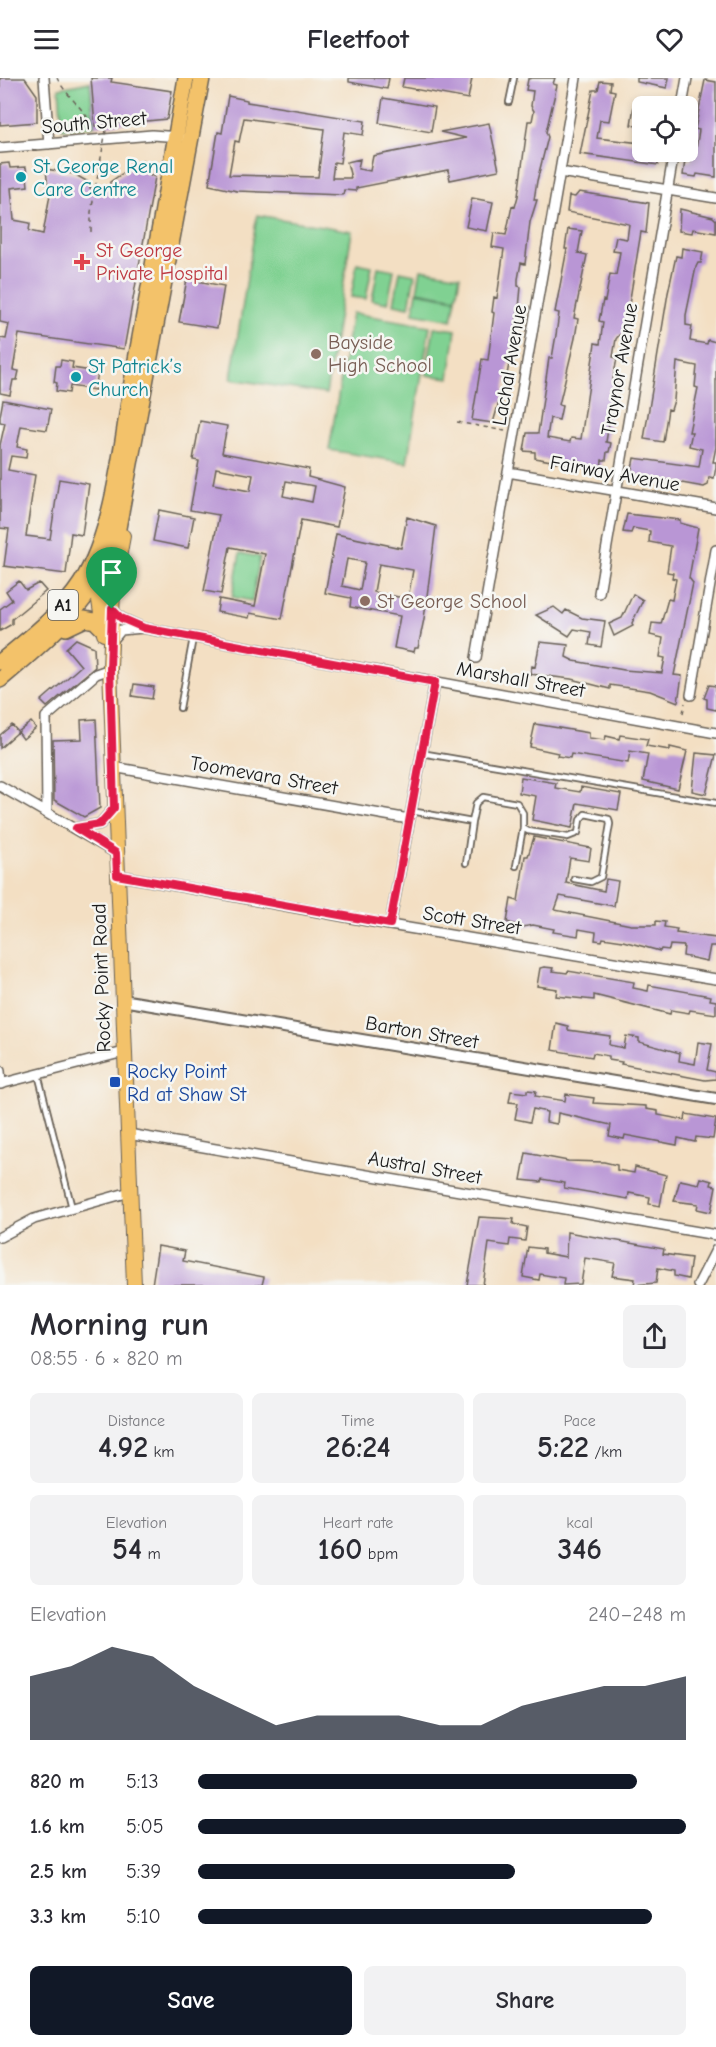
<!DOCTYPE html>
<meta charset="utf-8">
<style>
body{margin:0;font-family:"Comic Neue",sans-serif;background:#f2f2f3;color:#2b2b33;height:100vh;display:flex;flex-direction:column;font-size:22px;white-space:nowrap}
*{box-sizing:border-box;margin:0}
p{font-size:20px;color:#7c7c81}
.icon{flex:none;width:33px;height:33px;fill:none;stroke:currentColor;stroke-width:2;stroke-linecap:round;stroke-linejoin:round}
.map{position:relative;height:1207px;overflow:hidden}
.sheet{display:flex;flex-direction:column;background:#fff;flex:1}
.sheet>*{flex:none}
.fabs{position:absolute;left:632px;top:18px;display:grid;gap:12px}
.fabs a{display:grid;place-items:center;width:66px;height:66px;border-radius:9px;background:#fff;box-shadow:0 3px 9px #0003;font-size:30px}
.pin{position:absolute;display:grid;place-items:center;width:51px;height:51px;color:#fff;margin:-62px -26px;border-radius:50% 50% 50% 0;rotate:-45deg;box-shadow:0 0 6px #0007}
.pin .icon{rotate:45deg}
.round{display:grid;place-items:center;flex:none;width:63px;height:63px;border-radius:9px;background:#f2f2f3}
.head{display:flex;align-items:center;justify-content:space-between;height:102px;padding:0 30px}
h1{font-size:33px;font-weight:800;line-height:45px}
.stats{display:grid;grid-template-columns:repeat(3,1fr);gap:9px;height:102px;padding:6px 30px}
.stats div{display:grid;align-content:center;border-radius:9px;background:#f2f2f3;text-align:center}
.stats b{font-size:30px;font-weight:800}
.stats small{font-size:16px;font-weight:400}
.stats p{font-size:16px}
.chart{height:168px;padding:12px 30px}
.chart p{display:flex;justify-content:space-between}
.chart svg{width:100%;height:108px;margin-top:6px;fill:#111827;opacity:.7}
.button{display:flex;gap:12px;margin-top:auto;padding:12px 30px}
.button a{flex:1;height:69px;border-radius:9px;background:#111827;color:#fff;font-size:24px;font-weight:800;line-height:69px;text-align:center}
.button a+a{background:#f2f2f3;color:#2b2b33}
ul{padding:0 30px;list-style:none;font-size:20px}
li{display:grid;grid-template-columns:96px 72px 1fr;align-items:center;height:45px}
li i{height:15px;border-radius:8px;background:#111827}
header{display:flex;justify-content:space-between;align-items:center;height:78px;padding:0 30px;background:#fff;font-size:27px;font-weight:800}
.map>svg:first-child{display:block}
</style>
<header><svg class="icon" aria-label="menu" viewBox="0 0 24 24"><path d="M4 6h16M4 12h16M4 18h16"/></svg>Fleetfoot<svg class="icon" aria-label="heart" viewBox="0 0 24 24"><path d="M12 20l-8-8c-3-5 5-10 8-4 3-6 11-1 8 4z"/></svg></header>
<div class="map">
<svg width="716" height="1207" viewBox="0 0 716 1207">
<rect width="100%" height="100%" fill="#f6f6f2"/>
<filter id="ink" filterUnits="userSpaceOnUse"><feTurbulence type="fractalNoise" baseFrequency=".0167" numOctaves="2"/><feDisplacementMap in="SourceGraphic" scale="12" xChannelSelector="R" yChannelSelector="G"/><feConvolveMatrix kernelMatrix="1 2 1 2 8 2 1 2 1" color-interpolation-filters="sRGB"/></filter>
<filter id="wash" filterUnits="userSpaceOnUse"><feTurbulence type="fractalNoise" baseFrequency=".008" numOctaves="4" result="noise"/><feDisplacementMap in="SourceGraphic" scale="24" xChannelSelector="R" yChannelSelector="G"/><feGaussianBlur stdDeviation="1.35" result="paint"/><feColorMatrix in="noise" values="0 0 0 0 0 0 0 0 0 0 0 0 0 0 0 0 0 1.4 0 .05"/><feComposite in="paint" operator="in"/></filter>
<g filter="url(#wash)">
<rect width="100%" height="100%" fill="#f3dfc3"/>
<path fill="#80d192" stroke="#4e7657" stroke-width="1.5" d="M90,4L94,48L62,51L59,10Z
M257,137L352,153L326,316L231,301Z
M357,185L372,188L366,221L351,219Z
M378,189L394,192L388,225L372,222Z
M421,191L460,198L456,220L417,213Z
M400,193L415,196L409,229L394,226Z
M417,214L456,221L452,242L413,235Z
M352,235L430,248L407,385L329,372Z
M434,249L456,252L449,300L426,297Z
M240,475L260,479L252,523L232,519Z"/>
<g id="blocks">
<path fill="#b996d5" fill-rule="evenodd" d="M0,0H25L37,17V44L0,47Z
M91,0H112L111,4L172,13L167,41L95,48Z
M349,0H389L387,11L349,4Z
M404,0H472L468,21L402,9Z
M532,0H555L553,6L557,7L546,54L548,59L537,103L534,122H537L530,144L525,186L521,185L518,201V208L521,209L519,230L502,325L499,324L493,345L472,342L482,281L488,282L494,235L492,234L494,219L497,220L504,171L492,169L494,155L506,157L512,128L515,129L518,118L528,43H532L534,33L531,28L533,13L526,12L528,1Z
M637,0H669L667,10L637,4Z
M705,2L716,4V99L697,96L696,99L683,97L685,82L691,83L693,71H696L699,52L695,51Z
M600,3L611,4L610,12L615,13L609,43L600,42L597,60L641,65L640,74H660L658,87L580,76L593,12H598Z
M228,18L247,22V24L365,43L363,57L344,54L340,85L334,84L332,100H351L347,84L360,81L358,91L370,93L373,78L466,60L440,54L489,45L499,92L450,102L448,92L356,110V113L344,112L343,117L237,113L209,107L218,54L222,55ZM244,40L324,51L318,99L229,97L235,63L239,64Z
M383,20L435,29L431,54L379,45Z
M634,28L642,30V49L631,47Z
M142,82L144,94L155,99L124,271L19,256L13,292L19,293L17,302H13L10,317L0,315V260L6,261L9,246L0,244V86L9,85L10,90L26,89L28,108L11,110L14,142L30,145L29,153L43,156L51,111H48L46,91L74,96L90,105V110H109L110,104Z
M579,114L649,125L646,155L641,154L624,257H619L616,261L613,279L617,280L613,302H616L606,364L611,365L609,374H607L606,382H602L601,391H595L535,380V374L524,373L527,355H538L549,280H552L556,257L559,235L555,234L567,171H565L568,151L582,153L578,175L587,177L574,240L578,241L575,260L559,327L562,328L559,342L550,340L547,360L570,364L571,360L581,361L595,265L600,266L603,244L599,243L603,222L605,223L610,196L616,197L620,174L613,173L616,159L627,161L629,146L567,134L569,118L575,119Z
M472,120L493,124L487,153L466,149Z
M680,131L713,139L716,142V155L693,151L692,155L679,153Z
M682,170L703,174L701,185H698L696,189L686,237V247L692,248L690,263L707,266L708,262L716,264V369L713,384H716V389L714,400L709,399L708,407L704,409L631,396L634,380L699,389L702,371L689,368L692,354H689L698,310L695,309L697,288L677,284L674,322L671,332L668,331L663,364L644,361L668,215L676,178L681,179Z
M187,201L224,208L217,250L179,244Z
M61,282L73,284L72,290L98,294L95,312L70,308L69,315L56,313L57,305L54,304L56,288H60Z
M3,322L51,331L47,352L21,348L17,369L27,371L26,380L11,378L8,392L35,397L26,458L50,461L59,401L89,406L82,457L71,455L66,496L4,488L9,451L0,450V367L5,345L0,344V338Z
M200,343L227,348L222,375L309,391L308,399L345,409L337,449L301,442L282,541L250,535L249,540L217,534L219,521L255,528L265,476L230,469L221,516L204,513L219,437L190,432L199,383L193,382ZM216,390L253,397L250,413L213,406ZM286,403L315,408L312,424L283,418Z
M159,432L194,439L188,470L153,463Z
M627,436L680,442V445L698,450L689,500L693,505L674,597L682,598L678,624L650,613L610,607V611L571,601L530,596L532,588L535,589L540,564L568,567L566,579L574,583L624,592L662,595L665,580L660,579L663,560L650,557L652,545L661,546L668,521L672,522L676,501L672,500L673,495L667,494L671,468L649,464L650,453L633,450L631,455L623,454Z
M407,439L436,448L424,541L418,570H415L414,574L394,570L400,538L350,529L351,520L325,515L336,456L401,470ZM347,481L365,484L360,512L342,508ZM379,486L413,492L408,521L374,514Z
M19,503L26,512L39,505L46,513L12,541V546L0,553V531L12,522L6,513Z
M633,516L643,522L632,545L633,548L614,558L609,546L622,540Z
M554,529L563,536L566,532L582,540L605,543L601,569L589,567L591,554L574,551L569,558L536,537Z
M76,561L94,569L95,589L47,629L41,623L81,588L66,570Z
M134,606L154,609L152,621L132,618Z
M709,607L716,608V632L707,630V621L704,620Z
M96,641L100,730L84,739L54,722L53,662L82,661L81,642Z
M31,644L36,650L23,661L18,654Z
M535,646L589,655V660L605,662L606,658L619,661L620,657L648,661L646,668L670,672V669L687,673L678,711L643,703L648,676L630,673L628,685L571,676L570,680L557,678L558,675L530,669Z
M12,647L18,654L0,670V657Z
M696,675L716,677L706,716L692,713Z
M521,699L556,705L555,710L580,714L581,709L621,716L618,732L577,725L572,750L532,742L536,718L519,715Z
M534,759L591,770L589,783L570,780L566,805L604,813L606,801L618,803L614,828L560,818L555,832L631,847H656V843L665,844L664,849L677,851L676,855L716,860V868H710L707,883L683,878L684,868L670,867L669,872L661,871L660,873L623,863L603,860L602,863L595,862L596,854L579,851L578,858L553,854L554,851L533,847L523,849L507,844L511,821L518,823L525,778H528Z
M544,889L553,890L552,893L567,895L568,893L634,904L633,910L648,913L649,907L711,918L710,922L716,923V936L690,932L689,935L671,932L670,936L594,917V922L556,918L557,911L537,908L540,890Z
M556,945L568,948V952L610,958L609,967L624,970L626,958L639,960V964L680,975L679,983L695,986L698,964L712,966L707,992L716,994V1001L705,1002L621,986L622,984L609,982V978L593,975L592,979L552,972Z
M527,1012L536,1013L535,1018L565,1023L566,1016L594,1020L593,1025L646,1028V1031L658,1033V1037L685,1042L686,1036L716,1041L713,1061L696,1059L695,1064L678,1060L677,1067L625,1057L624,1061L609,1058L611,1047L558,1035L557,1046L546,1044L547,1034L533,1031L530,1044L515,1041L518,1025L509,1024L511,1013L527,1015Z
M526,1075L568,1083L604,1084L617,1087V1092L634,1095L635,1089L666,1097L660,1128L649,1126L650,1119L629,1115L628,1121L564,1110L565,1105L542,1101L541,1104L521,1102Z
M701,1100L712,1103L711,1107L716,1108L711,1134L697,1131L698,1126L674,1123L680,1102L699,1106Z
M479,1139L514,1141L513,1146L527,1149L525,1163L510,1161L509,1168L489,1165L483,1207H467Z
M567,1154L664,1171L663,1176L691,1180L688,1201L674,1198V1193L658,1190L656,1205L634,1207L635,1201L612,1198L615,1185L585,1180L581,1206L563,1207L564,1200L540,1196L539,1202L523,1199L528,1169L544,1171V1175L566,1179Z
M158,1168L185,1173L183,1183L264,1199L262,1207H152Z"/>
</g>
</g>
<g filter="url(#ink)">
<use href="#blocks" fill-opacity="0" stroke="#676056" stroke-width="1.5"/>
<g fill="none" stroke-linecap="round" stroke-linejoin="round">
<g stroke="#676056" stroke-width="8">
<path id="service" d="M509,24L514,0
M180,630L193,560
M421,675L716,725
M411,733L472,744L476,725L483,719L517,725L523,735V750L528,753L568,759L578,755L580,742L585,736L609,741L610,746L601,799L591,804L574,801
M466,785L472,744
M516,788L523,750
M38,996L72,1130"/>
</g>
<g stroke="#676056" stroke-width="12">
<path id="minor" d="M44,0L49,66
M682,28L687,0
M0,70L152,57L180,59
M560,94L716,120
M508,394L716,430
M599,515L674,74
M112,531L121,540L141,549
M112,563L121,552L143,550L716,655
M476,580L576,0
M691,617L716,472
M113,689L409,741
M0,708L116,775
M47,734L46,639L96,596L110,591
M76,750L100,746L114,730
M117,797L390,847L716,901
M390,847L435,604
M0,993L1,1006
M0,1006L124,974
M128,1056L716,1157
M0,1159L34,1141L130,1114
M698,1207L716,1172"/>
</g>
<g stroke="#676056" stroke-width="14">
<path id="tertiary" d="M122,922L716,1021"/>
</g>
<g stroke="#676056" stroke-width="16">
<path id="primary" d="M123,458L113,512L110,591L134,1207
M95,495L104,556"/>
</g>
<g stroke="#676056" stroke-width="18">
<path id="trunk" d="M66,550L85,541L95,543L104,552
M0,584C28,561 61,536 81,505C114,454 122,364 132,304C150,203 169,101 186,0
M0,602C47,562 92,526 115,466L202,0"/>
</g>
<path stroke="#676056" stroke-width="1.5" stroke-dasharray="4.5 4.5" stroke-linecap="butt" d="M57,0C64,14 78,26 88,40L87,54
M457,344L505,353
M683,635L685,625"/>
<use href="#service" stroke="#fff" stroke-width="4.5"/>
<use href="#minor" stroke="#fff" stroke-width="9"/>
<use href="#tertiary" stroke="#fff" stroke-width="10"/>
<use href="#primary" stroke="#f3c26a" stroke-width="14"/>
<use href="#trunk" stroke="#f3c26a" stroke-width="15"/>
<path stroke="#676056" stroke-width="1.5" stroke-dasharray="4.5 4.5" stroke-linecap="butt" d="M91,154V134L107,47"/>
</g>
</g>
<g fill="none" stroke-linecap="round" stroke-linejoin="round" filter="url(#ink)">
<g stroke="#fff" stroke-width="12">
<path id="route" d="M112,531L121,540L144,550L435,604L390,846L117,797L116,775L76,750L100,746L114,730L110,591Z"/>
</g>
<use href="#route" stroke="#e11d48" stroke-width="8"/>
</g>
<g fill="#0f9aa8" stroke="#f6f6f2" stroke-width="2">
<circle cx="21" cy="99" r="6"/>
<circle cx="76" cy="299" r="6"/>
</g>
<path fill="#e0444e" stroke="#f6f6f2" stroke-width="2" d="M79 175h6v6h6v6h-6v6h-6v-6h-6v-6h6z"/>
<g fill="#8d6e63" stroke="#f6f6f2" stroke-width="2">
<circle cx="316" cy="276" r="6"/>
<circle cx="365" cy="523" r="6"/>
</g>
<rect fill="#1a4fb4" stroke="#f6f6f2" stroke-width="2" x="109" y="998" width="12" height="12" rx="3"/>
<g text-anchor="middle" stroke-width="5" stroke-linejoin="round" paint-order="stroke">
<rect fill="#f6f6f2" stroke="#5d5d5c" stroke-width="1.5" x="48" y="512" width="30" height="30" rx="4.5"/>
<g font-size="18" font-weight="bold" fill="#1c1c1c">
<text x="63" y="533">A1</text>
</g>
<g font-size="20" fill="#1c1c1c" stroke="#f6f6f2">
<text transform="translate(94 44) rotate(-5)" y="7">South Street</text>
<text transform="translate(509 287) rotate(-80)" y="7">Lachal Avenue</text>
<text transform="translate(619 291) rotate(-80)" y="7">Traynor Avenue</text>
<text transform="translate(615 395) rotate(10)" y="7">Fairway Avenue</text>
<text transform="translate(521 601) rotate(10)" y="7">Marshall Street</text>
<text transform="translate(264 697) rotate(10)" y="7">Toomevara Street</text>
<text transform="translate(472 842) rotate(9)" y="7">Scott Street</text>
<text transform="translate(101 900) rotate(-92)" y="7">Rocky Point Road</text>
<text transform="translate(422 954) rotate(10)" y="7">Barton Street</text>
<text transform="translate(425 1089) rotate(10)" y="7">Austral Street</text>
</g>
<g font-size="20" fill="#0d838f" stroke="#f6f6f2" text-anchor="start">
<text x="33" y="95">St George Renal<tspan x="33" dy="23">Care Centre</tspan></text>
<text x="88" y="295">St Patrick’s<tspan x="88" dy="23">Church</tspan></text>
</g>
<g font-size="20" fill="#be3a42" stroke="#f6f6f2" text-anchor="start">
<text x="96" y="179">St George<tspan x="96" dy="23">Private Hospital</tspan></text>
</g>
<g font-size="20" fill="#785e54" stroke="#f6f6f2" text-anchor="start">
<text x="328" y="271">Bayside<tspan x="328" dy="23">High School</tspan></text>
<text x="377" y="530">St George School</text>
</g>
<g font-size="20" fill="#164399" stroke="#f6f6f2" text-anchor="start">
<text x="127" y="1000">Rocky Point<tspan x="127" dy="23">Rd at Shaw St</tspan></text>
</g>
</g>
</svg>
<div class="fabs">
<a><svg class="icon" aria-label="locate" viewBox="0 0 24 24"><circle cx="12" cy="12" r="6"/><path d="M12 2v4M12 18v4M2 12h4M18 12h4"/></svg></a>
</div>
<div class="pin" style="left:112px;top:531px;background:#1e9e55"><svg class="icon" aria-label="arrive" viewBox="0 0 24 24"><path d="M6 21V4h12l-3 4 3 4H6"/></svg></div>
</div>
<section class="sheet">
<div class="head"><div><h1>Morning run</h1><p>08:55 · 6 × 820 m</p></div><a class="round"><svg class="icon" aria-label="share" viewBox="0 0 24 24"><path d="M12 15V3M7 8l5-5 5 5M5 13v7h14v-7"/></svg></a></div>
<div class="stats">
<div><p>Distance</p><b>4.92<small> km</small></b></div>
<div><p>Time</p><b>26:24</b></div>
<div><p>Pace</p><b>5:22<small> /km</small></b></div>
</div>
<div class="stats">
<div><p>Elevation</p><b>54<small> m</small></b></div>
<div><p>Heart rate</p><b>160<small> bpm</small></b></div>
<div><p>kcal</p><b>346</b></div>
</div>
<div class="chart"><p><span>Elevation</span>240–248 m</p>
<svg viewBox="0 0 160 44" preserveAspectRatio="none"><path d="M0 44V18L10 14L20 6L30 10L40 22L50 30L60 38L70 34L80 34L90 34L100 38L110 38L120 30L130 26L140 22L150 22L160 18V44z"/></svg>
</div>
<ul>
<li><b>820 m</b>5:13<i style="width:90%"></i></li>
<li><b>1.6 km</b>5:05<i style="width:100%"></i></li>
<li><b>2.5 km</b>5:39<i style="width:65%"></i></li>
<li><b>3.3 km</b>5:10<i style="width:93%"></i></li>
</ul>
<div class="button"><a>Save</a><a>Share</a></div>
</section>
